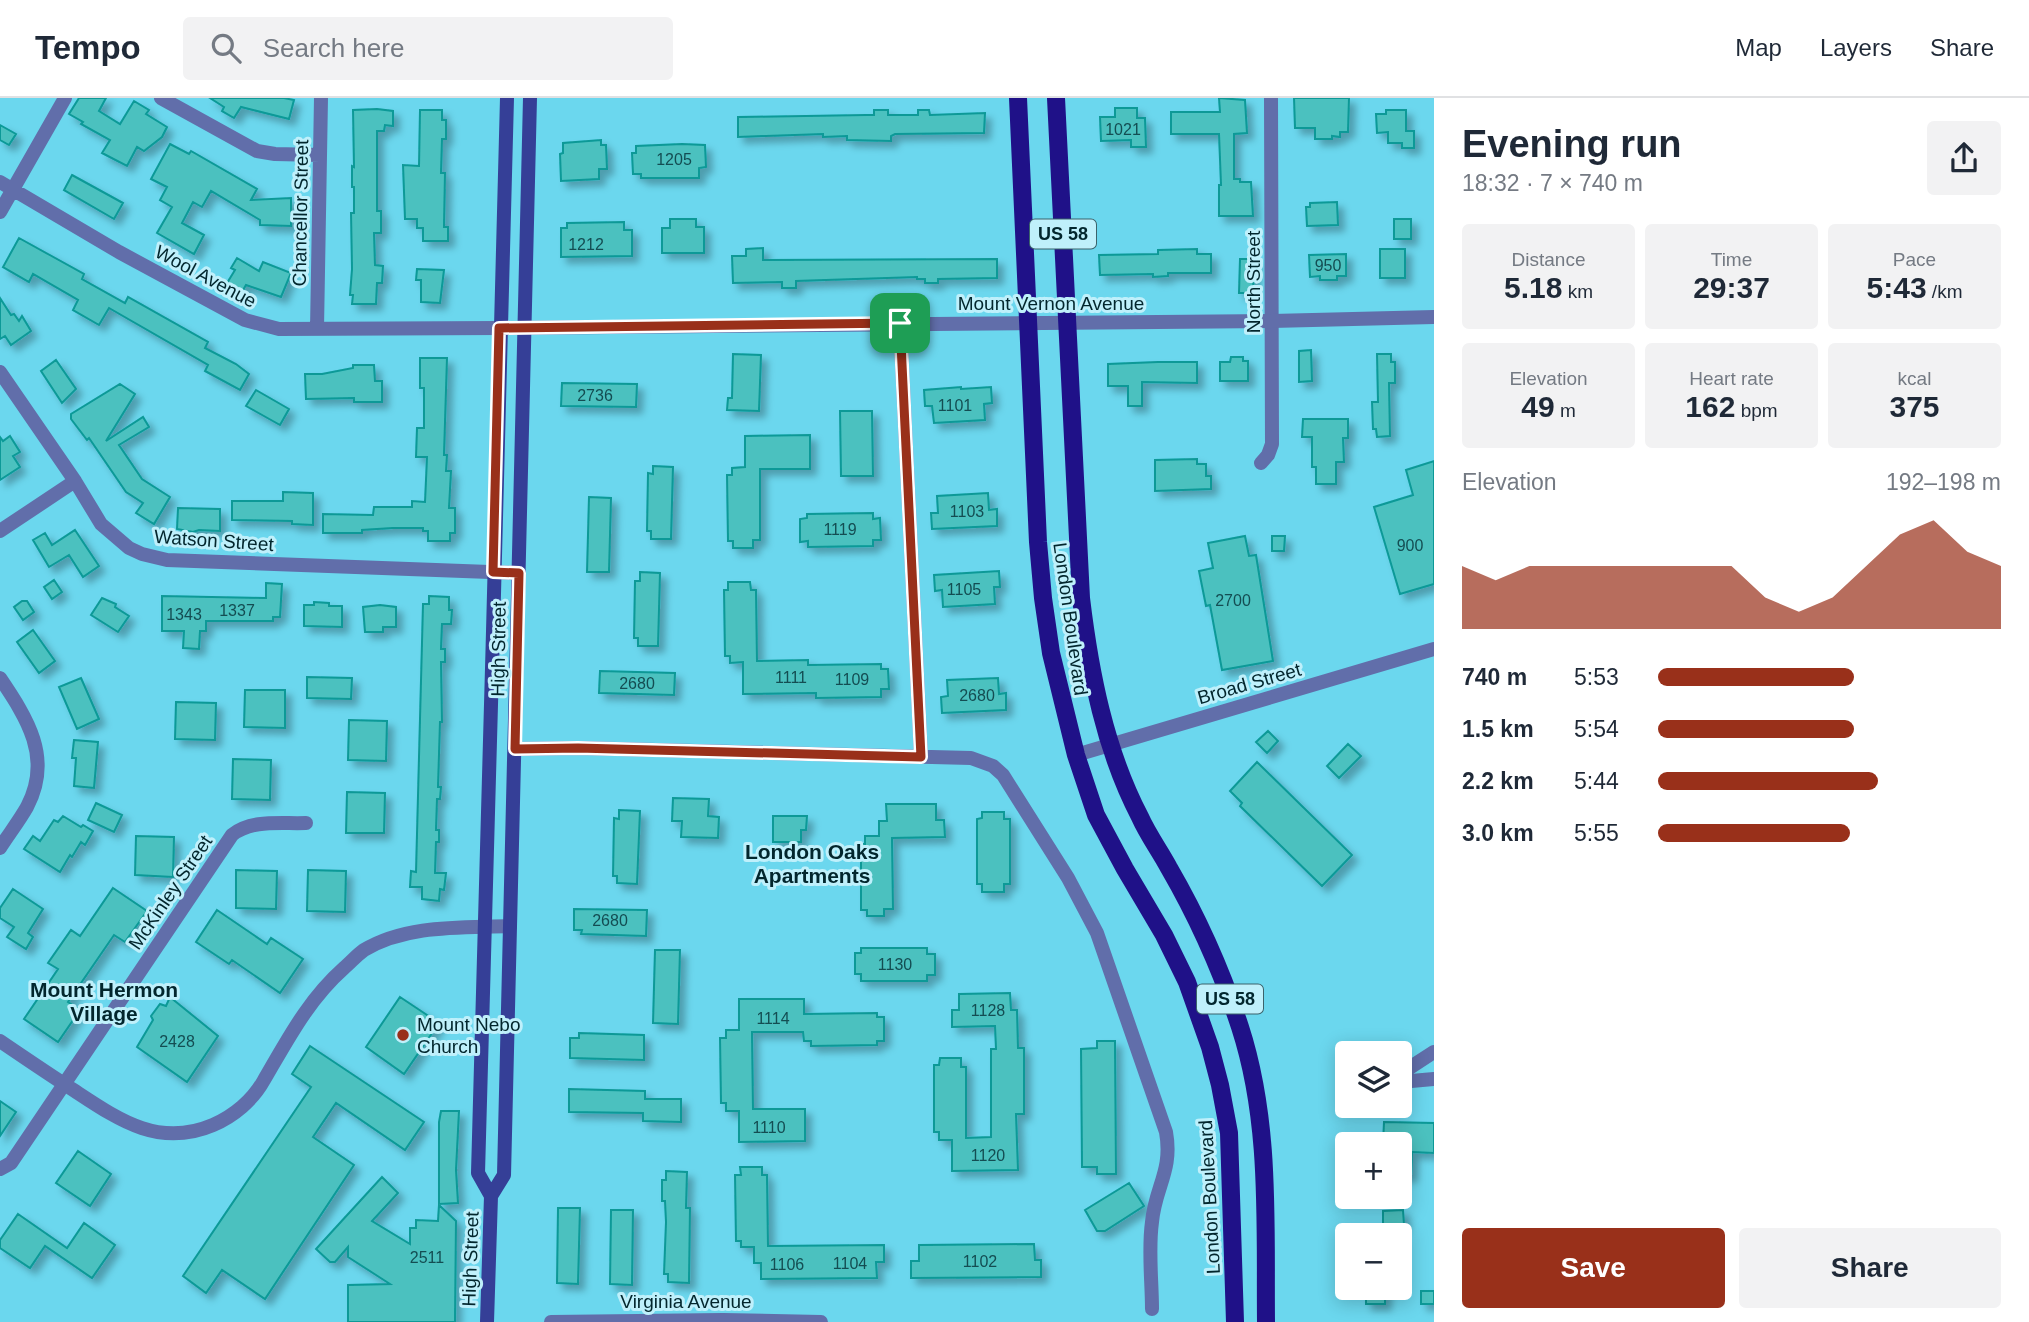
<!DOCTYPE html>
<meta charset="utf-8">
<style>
body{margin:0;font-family:Arial,sans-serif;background:#f2f2f3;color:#1f2937;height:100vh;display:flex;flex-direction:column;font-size:26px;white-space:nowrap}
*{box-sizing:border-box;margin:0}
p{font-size:23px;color:#747a83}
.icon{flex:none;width:38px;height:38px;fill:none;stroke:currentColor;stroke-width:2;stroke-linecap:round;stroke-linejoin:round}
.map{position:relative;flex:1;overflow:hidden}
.details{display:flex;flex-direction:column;background:#fff;width:595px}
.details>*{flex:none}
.controls{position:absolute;left:1335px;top:943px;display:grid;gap:14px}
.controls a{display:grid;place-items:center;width:77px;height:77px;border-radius:7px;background:#fff;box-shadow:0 4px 18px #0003;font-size:35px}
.pin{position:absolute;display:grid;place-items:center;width:60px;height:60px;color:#fff;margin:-30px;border-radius:14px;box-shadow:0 4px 10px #0006}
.round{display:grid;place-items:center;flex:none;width:74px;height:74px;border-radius:7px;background:#f2f2f3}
.head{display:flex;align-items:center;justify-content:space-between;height:119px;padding:0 28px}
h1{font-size:38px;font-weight:700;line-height:52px}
.metrics{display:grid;grid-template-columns:repeat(3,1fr);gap:10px;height:119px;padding:7px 28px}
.metrics div{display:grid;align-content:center;border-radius:7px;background:#f2f2f3;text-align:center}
.metrics b{font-size:30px;font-weight:700}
.metrics small{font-size:19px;font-weight:400}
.metrics p{font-size:19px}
.chart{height:196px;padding:14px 28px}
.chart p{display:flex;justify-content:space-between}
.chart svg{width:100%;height:126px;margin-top:7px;fill:#99301a;opacity:.7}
.primary-button{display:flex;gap:14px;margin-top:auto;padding:14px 28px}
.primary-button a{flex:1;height:80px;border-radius:7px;background:#99301a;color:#fff;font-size:28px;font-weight:700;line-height:80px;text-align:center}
.primary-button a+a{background:#f2f2f3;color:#1f2937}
ul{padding:0 28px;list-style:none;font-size:23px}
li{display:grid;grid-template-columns:112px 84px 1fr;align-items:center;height:52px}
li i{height:18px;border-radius:9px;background:#99301a}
header{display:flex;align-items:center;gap:42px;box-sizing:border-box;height:98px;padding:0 35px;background:#fff;border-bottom:2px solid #e0e1e3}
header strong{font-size:33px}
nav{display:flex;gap:38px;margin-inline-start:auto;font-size:24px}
.search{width:490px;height:63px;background:#f2f2f3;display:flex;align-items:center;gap:18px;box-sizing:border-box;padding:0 24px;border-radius:7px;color:#747a83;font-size:26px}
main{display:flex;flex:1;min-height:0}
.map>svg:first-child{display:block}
</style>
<header>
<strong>Tempo</strong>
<div class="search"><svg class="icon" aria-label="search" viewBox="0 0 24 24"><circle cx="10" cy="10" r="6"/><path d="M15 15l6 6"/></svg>Search here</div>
<nav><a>Map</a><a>Layers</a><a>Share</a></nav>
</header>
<main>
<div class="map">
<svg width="1434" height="1224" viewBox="0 0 1434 1224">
<defs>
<filter id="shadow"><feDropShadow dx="6" dy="6" stdDeviation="3.5" flood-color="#0004"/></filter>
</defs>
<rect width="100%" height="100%" fill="#6bd7ee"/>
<path fill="#4bc1bf" stroke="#0a9997" stroke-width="2" filter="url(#shadow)" d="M79,0H106L99,13L120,26L134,3L149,12L146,16L167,29L162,39L144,53L137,49L127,68L102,55L110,42L81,26L83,24L69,16Z
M210,0H284L294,2L289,21L241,9L234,20L222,13L224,9Z
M1219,0L1245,2L1247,35L1234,36V81H1240V84H1251L1253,118H1219V87H1221L1219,36H1171V14H1220Z
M1294,0H1349L1348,34H1340V39L1332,38V41H1315V30H1295Z
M1115,10H1137V20H1145L1146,49H1131V42L1101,43L1100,19H1115Z
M377,11L393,13V28L385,27L384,33H377V113H381V135H374L375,167L383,168L382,185H377L376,206H352L353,197H350L352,171L351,115H354V89H352V68L354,69L353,12Z
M420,12H442V22H446V41H442L441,75H445L444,129H448V143H423V130H417V121H405L403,67L419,68Z
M874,12H888V17H918V12H929L930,17L985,15L984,35L895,36L891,38V43L847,42V38L823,39V36L738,39V19L866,17H874Z
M1386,12H1406V33H1414V50H1402V45H1388V34L1377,35L1376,16H1386Z
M0,27L16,36L9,47L0,42Z
M601,42V47H606L607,71H599V81L561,83L560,56L563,55V45Z
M170,46L189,56L191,53L257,91L251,102L291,100V128L260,127V122L211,93L202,109L193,104L182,125L204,137L194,156L157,135L172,109L160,102L167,89L151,81Z
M682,46L705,47L706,69L699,70V80H641V76H633L632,55H636V48Z
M72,77L123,105L114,121L64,92Z
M1337,104L1338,127L1307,128L1306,109H1310V105Z
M670,121H696V129H704V155H662V130H670Z
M1394,121H1411V141H1394Z
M624,124V132H632V158L561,159V130H567V125Z
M19,140L84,176L82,181L125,205L128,199L208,244L205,250L236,266L249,276L240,292L205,273L208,267L109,210L99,227L73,212L78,202L33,176L29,184L3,169Z
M763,150V162L997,161V180L938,181V185H925V181H917V179L796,183V190H782V184L733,185L732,158H746V151Z
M1197,151V156H1211V175H1168V178L1153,179V176L1100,177L1099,157L1158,156V152Z
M1380,151H1405V180H1380Z
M1346,156V178H1337V182H1320V178L1310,179L1309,157Z
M237,160L259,173L263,164L291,175L281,199L246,187L239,199L224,190L235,172L231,170Z
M1240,161H1254L1253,195H1239Z
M417,171L444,172L440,205L421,204V182H416Z
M0,200L11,217L14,216L19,223L22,218L31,233L11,247L5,238L0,241Z
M1311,252L1312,283L1299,284V253Z
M733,256L761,257L759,313L727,312L728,300H732Z
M1377,256H1391V264H1395V285H1389L1390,338L1377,339L1376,331H1373L1372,304H1378Z
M1231,259H1243V263H1248V283H1220V264H1230Z
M420,260H447L444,357H447L446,373H451L449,410H455V435H450V443H428V433H423V430H393L362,432V435H323V416L373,417L374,409H412V403L425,404L427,359H416L417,330H424V290H420Z
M56,262L76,291L62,305L41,273Z
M1158,264H1197V285L1142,284V308H1128V288H1108V266Z
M353,267H374L375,283H382V304H354V300L306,301L305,276H322L353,270Z
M562,285L637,286L636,309L561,308Z
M120,286L135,296L106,343L143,319L149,329L119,347L142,381L170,399L154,426L136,415L143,405L126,394L89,340L87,342L71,321V316Z
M961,289V291L991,289L992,305L984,306L985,322L934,325L932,308H925L924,292Z
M256,292L289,311L280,327L246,308Z
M840,313H872L873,378H841Z
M1303,321H1348V340H1343L1344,364H1336V386H1316V369H1312V339H1302Z
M810,337V371H760V442H753V450H733V443H728L727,377H732V370L745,369V338Z
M10,338L20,354L13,358L20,369L0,382V339L3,343Z
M1197,361V366H1206V378H1211V391L1155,393V362Z
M1434,363V486L1400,496L1374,409L1413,397L1406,372Z
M653,368L673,369L671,441H651V433H647L648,375L653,376Z
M283,394L313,395V427L292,426V423L232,422V403H283Z
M988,395L989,412L997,411V428L932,431L931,415H938L937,398Z
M589,399L611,400L609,474H587Z
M178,410L220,411V433L199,432L193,434L177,431Z
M873,415V421L880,420L881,442H873V448L808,449V443L800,444V421L807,420V416Z
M75,432L99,468L83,479L69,457L49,469L33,442L45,435L52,447Z
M1245,438L1249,458L1256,457L1273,563L1222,572L1210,507L1206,508L1199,473L1213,470L1208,445Z
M1272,438H1285L1284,453H1272Z
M999,473L1000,489H994L995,506L943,509L942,492L935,493L934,477Z
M640,474L660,475L658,548H638V540H634L635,483H640Z
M54,482L62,494L52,501L44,489Z
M728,484H750L751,492H756L757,563L808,562V567L881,566V571H888L889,591H881V599L816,600V595L743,596V564L730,565V558H725L724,492H728Z
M266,485L282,486L280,519H273V523H206V533H200L199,551L183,550L184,533H162V498L266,500Z
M429,498L449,499V512H452L451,526H442L441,551H445V564H441L442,624H440L438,689H441L440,701H437L436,732H439V744H436L435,775H446L444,792L440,791L439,803L422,801V789H410L411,773L416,774L423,506H429Z
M102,500L116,506L115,509L129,518L118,534L91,517Z
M22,503H27L34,514L23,522L14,509Z
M314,504L329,505V508H342V529L304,528V507H314Z
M380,507L396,509V529H383V534H365L363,509Z
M33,532L55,563L39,575L17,544Z
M600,573L675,575L674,597L599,595Z
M307,579L352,580L351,601L307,600Z
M81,580L99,621L77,631L59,589Z
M998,580L999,596L1006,595V612L942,615L941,599L948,598L947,582Z
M245,592H285V630L244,629Z
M176,604L216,605L215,642L175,641Z
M349,622L387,623L386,663L348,662Z
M1268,633L1278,643L1267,655L1256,644Z
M74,642L98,644L94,690L74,688L76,660H72Z
M1348,646L1361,658L1339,680L1327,668Z
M233,661L271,662L270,702L232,701Z
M1257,664L1352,757L1322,788L1240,708L1242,705L1230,693Z
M347,694L385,695L384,735H346Z
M673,700L709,701L708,718L719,719L718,740L681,739L682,723H672Z
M96,705L122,717L114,734L88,722Z
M886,706H936V722H944L945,739L892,740L893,811H884V818H867V812H861V746H865V738H879V723H887Z
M619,712L640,713L637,786L617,785V778H613L614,720L619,721Z
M982,714H1004V721H1010V786H1004V794H982V786H977V721L982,720Z
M63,718L81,729L83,727L93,733L85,747L81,744L72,759L70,757L60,774L24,751L33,738L40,743L54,722L58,724Z
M773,718H807L806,732H801V744H773Z
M136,738L174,739L173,779L135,777Z
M236,772L277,773L276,811L236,810Z
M308,772L346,773L345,814L307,813Z
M113,790L147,813L125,844L114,837L68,904L80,912L58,944L24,921L58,871L48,865L71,832L80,838Z
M13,791L43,811L28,835L33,839L26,851L7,839L14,829L0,820V810Z
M574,811L647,812L646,838L581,836L582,832H574Z
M217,812L267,846L271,840L303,861L280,895L232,862L229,866L196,844Z
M861,850H927V856H935V877H927V883H861V876H855V855H861Z
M655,852H680L678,926L653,925Z
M1010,895L1011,912H1017L1018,950H1024V1016H1016L1018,1072L952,1073V1042H939V1034H934V967H939L940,960H961V969H966V1040L991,1039V951H996L995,928L952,929V912H959V896Z
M170,899L218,938L187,984L137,949L153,922L151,918L160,906L166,908Z
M400,899L439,925L404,976L366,949Z
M739,901H804V916L877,915V919H884V943H877V947L811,948V943H804L803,934H752L753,1011H805V1043L739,1044V1013H726V1005H721L720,940H726V932H739Z
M579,935L644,937V962L570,960V940H579Z
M1097,943H1115L1116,1076H1097V1069H1082L1081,951L1097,950Z
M310,948L424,1024L405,1052L336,1005L313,1039L354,1067L265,1201L222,1172L206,1195L183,1178L311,989L292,976Z
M569,991L645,993V1001H681V1024L643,1023V1015L569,1014Z
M0,1003L16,1014L0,1038Z
M441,1013H459L456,1072L458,1105L439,1106V1024Z
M1384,1024L1434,1025V1055L1412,1054L1411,1078L1400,1077V1046H1383Z
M78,1053L111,1076L90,1108L56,1085Z
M740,1069H762V1077H767L768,1148L884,1147V1164H876L877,1180L761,1181V1165H754V1149H741V1143H736L735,1077H741Z
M666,1073L687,1074L686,1110H690L689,1185L668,1184V1176H664L666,1124L665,1103H662V1082H666Z
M382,1079L398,1095L372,1123L410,1146V1130H416V1122L438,1123L439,1107L456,1123L455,1224H348V1187L390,1186L348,1159V1149L335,1164H330L316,1151Z
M1129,1085L1144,1108L1105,1133H1097L1085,1112Z
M558,1110H580L578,1186L557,1185Z
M611,1112H633L632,1187L610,1186Z
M1403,1112L1404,1127H1383V1113Z
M18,1116L67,1150L84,1125L115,1147L92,1180L45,1148L30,1170L0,1150V1142Z
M1034,1146L1035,1162H1041V1179L911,1180V1163H919V1147Z
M1366,1190H1385V1206H1366Z
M1421,1193H1434V1206H1421Z"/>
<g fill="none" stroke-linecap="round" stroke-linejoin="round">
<path stroke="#616eaa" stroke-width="14" d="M161,0L257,53L275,56L320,57
M0,84L119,154L245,222L279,231L500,230
M0,114L65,0
M900,225L921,658
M317,231L321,0
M0,274L75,383L101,426L129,450L142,456L167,462L519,475
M1261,365L1268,357L1272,346L1271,0
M0,433L75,383
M0,580C27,620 53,660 27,709C19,723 9,736 0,750
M515,651L578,650L971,660L993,668L1003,677L1068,780L1097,835L1166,1034C1173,1073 1155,1089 1152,1124C1148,1152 1152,1183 1152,1211
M1076,657L1434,551
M0,943C25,960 50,977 75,993C119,1022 159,1050 213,1027C234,1018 253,1002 264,982C288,941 308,902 344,870C351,864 357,857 364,852C407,826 463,830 510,828
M1400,976L1434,954
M1400,984L1434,981
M0,1071L11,1065L232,737C252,721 281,726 306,725"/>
<path stroke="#616eaa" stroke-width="14" d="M500,230L1272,223L1434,219
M551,1224L723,1222L821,1224"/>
<path stroke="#353f97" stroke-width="14" d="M491,1098L504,1077L530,0
M487,1224L491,1098L478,1075C491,717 495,358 507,0"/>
<path stroke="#1f1188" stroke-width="18" d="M1018,0L1038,444L1043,500L1051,555L1076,657L1096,717L1125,771L1164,837L1187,884L1210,949L1220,987L1229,1035L1235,1224
M1056,0L1081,500C1090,575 1105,652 1140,719C1148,737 1160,753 1169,770C1198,820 1222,874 1240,929C1271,1024 1265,1126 1266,1224"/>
</g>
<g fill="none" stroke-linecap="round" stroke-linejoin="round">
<g stroke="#fff" stroke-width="14">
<path id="route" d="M900,225L921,659L578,650L515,651L519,475L493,474L499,230Z"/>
</g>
<use href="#route" stroke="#99301a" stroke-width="9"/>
</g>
<circle fill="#99301a" stroke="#bff0fb" stroke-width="2.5" cx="403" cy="937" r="7"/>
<g text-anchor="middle" stroke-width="6" stroke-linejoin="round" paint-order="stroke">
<g font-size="16" fill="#144d52">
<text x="1123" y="37">1021</text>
<text x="674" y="67">1205</text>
<text x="586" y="152">1212</text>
<text x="1328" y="173">950</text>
<text x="595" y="303">2736</text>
<text x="955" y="313">1101</text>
<text x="967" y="419">1103</text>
<text x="840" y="437">1119</text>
<text x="1410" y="453">900</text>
<text x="964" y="497">1105</text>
<text x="1233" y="508">2700</text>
<text x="237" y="518">1337</text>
<text x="184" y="522">1343</text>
<text x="791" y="585">1111</text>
<text x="852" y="587">1109</text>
<text x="637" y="591">2680</text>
<text x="977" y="603">2680</text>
<text x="610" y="828">2680</text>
<text x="895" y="872">1130</text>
<text x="988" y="918">1128</text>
<text x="773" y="926">1114</text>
<text x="177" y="949">2428</text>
<text x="769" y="1035">1110</text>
<text x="988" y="1063">1120</text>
<text x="427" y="1165">2511</text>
<text x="980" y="1169">1102</text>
<text x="850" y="1171">1104</text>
<text x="787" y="1172">1106</text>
</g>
<g fill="#bff0fb" stroke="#3b636b" stroke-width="2">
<rect x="1030" y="121.5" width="66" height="29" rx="5"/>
<rect x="1197" y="886.5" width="66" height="29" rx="5"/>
</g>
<g font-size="18" font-weight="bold" fill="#02262d">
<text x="1063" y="142">US 58</text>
<text x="1230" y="907">US 58</text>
</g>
<g font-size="19" fill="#02262d" stroke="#bff0fb">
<text transform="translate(300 115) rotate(-89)" y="7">Chancellor Street</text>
<text transform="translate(206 178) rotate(28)" y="7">Wool Avenue</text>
<text transform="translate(1253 184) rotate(-90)" y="7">North Street</text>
<text x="1051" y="212">Mount Vernon Avenue</text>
<text transform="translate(214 442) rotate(4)" y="7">Watson Street</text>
<text transform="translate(1071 521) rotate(82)" y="7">London Boulevard</text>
<text transform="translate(498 551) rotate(-89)" y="7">High Street</text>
<text transform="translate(1249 585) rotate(-16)" y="7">Broad Street</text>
<text transform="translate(170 794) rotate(-56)" y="7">McKinley Street</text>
<text transform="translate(1209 1099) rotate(-93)" y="7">London Boulevard</text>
<text transform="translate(470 1161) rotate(-88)" y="7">High Street</text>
<text x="686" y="1210">Virginia Avenue</text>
</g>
<g font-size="19" fill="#02262d" stroke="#bff0fb" text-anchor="start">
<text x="417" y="933">Mount Nebo<tspan x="417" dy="22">Church</tspan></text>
</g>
<g font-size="21" font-weight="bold" fill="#02262d" stroke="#bff0fb">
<text x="812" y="761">London Oaks<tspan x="812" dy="24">Apartments</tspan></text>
<text x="104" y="899">Mount Hermon<tspan x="104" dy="24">Village</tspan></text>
</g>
</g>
</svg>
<div class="controls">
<a><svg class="icon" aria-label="layers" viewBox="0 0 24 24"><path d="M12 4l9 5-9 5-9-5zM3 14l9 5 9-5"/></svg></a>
<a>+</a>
<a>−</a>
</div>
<div class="pin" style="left:900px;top:225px;background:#1e9e55"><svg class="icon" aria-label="arrive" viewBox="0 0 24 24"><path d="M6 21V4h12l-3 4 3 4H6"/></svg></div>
</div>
<section class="details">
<div class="head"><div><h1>Evening run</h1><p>18:32 · 7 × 740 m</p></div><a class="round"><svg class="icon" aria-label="share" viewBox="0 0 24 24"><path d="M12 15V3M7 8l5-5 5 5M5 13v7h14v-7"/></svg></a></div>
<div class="metrics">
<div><p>Distance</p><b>5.18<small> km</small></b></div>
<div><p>Time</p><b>29:37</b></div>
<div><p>Pace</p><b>5:43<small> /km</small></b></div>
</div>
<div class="metrics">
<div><p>Elevation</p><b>49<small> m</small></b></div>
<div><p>Heart rate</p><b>162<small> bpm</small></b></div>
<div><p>kcal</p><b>375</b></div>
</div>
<div class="chart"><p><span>Elevation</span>192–198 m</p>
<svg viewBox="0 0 160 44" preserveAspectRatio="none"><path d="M0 44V22L10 27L20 22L30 22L40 22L50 22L60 22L70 22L80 22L90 33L100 38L110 33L120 22L130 11L140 6L150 17L160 22V44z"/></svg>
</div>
<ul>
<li><b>740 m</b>5:53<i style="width:57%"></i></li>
<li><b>1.5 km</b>5:54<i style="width:57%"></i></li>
<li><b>2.2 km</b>5:44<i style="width:64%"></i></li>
<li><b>3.0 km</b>5:55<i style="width:56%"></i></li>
</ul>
<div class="primary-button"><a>Save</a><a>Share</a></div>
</section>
</main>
